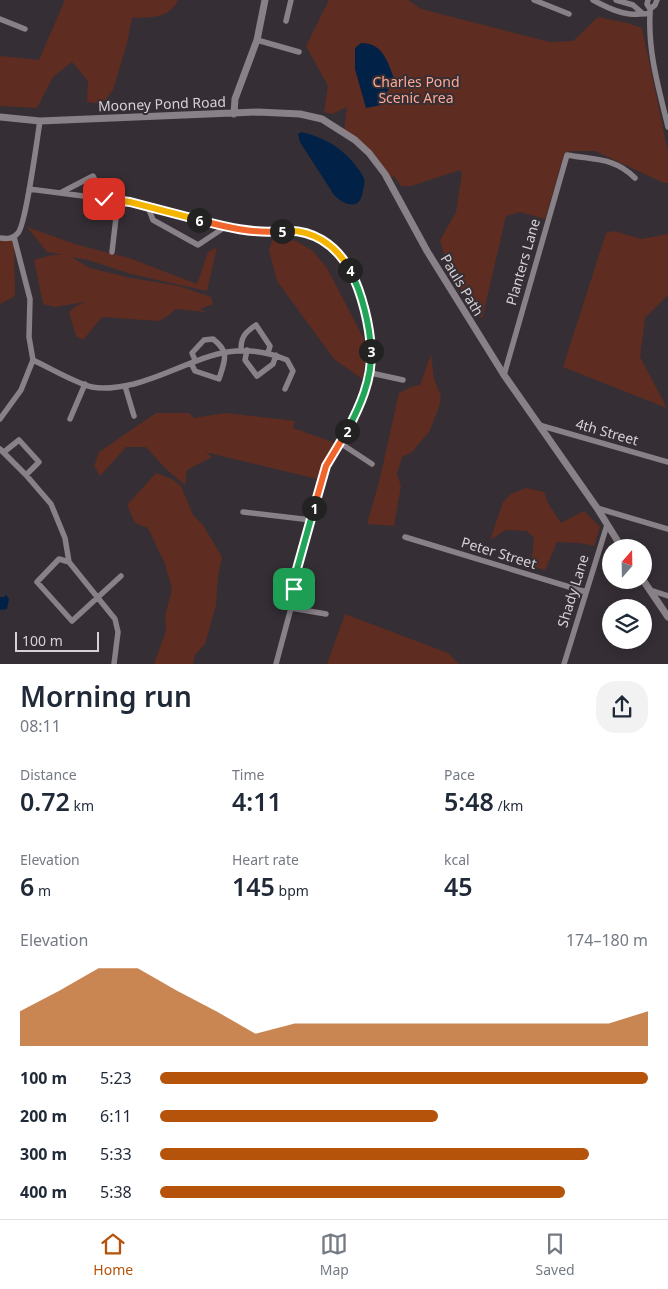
<!DOCTYPE html>
<meta charset="utf-8">
<style>
body{margin:0;font-family:"Noto Sans",sans-serif;background:#f2f2f3;color:#1f2937;height:100vh;display:flex;flex-direction:column;font-size:19px;white-space:nowrap}
*{box-sizing:border-box;margin:0}
p{font-size:16px;color:#747a83}
.icon{flex:none;width:28px;height:28px;fill:none;stroke:currentColor;stroke-width:2;stroke-linecap:round;stroke-linejoin:round}
.map{position:relative;height:664px;overflow:hidden}
.details{display:flex;flex-direction:column;background:#fff;flex:1}
.details>*{flex:none}
.needle{width:32px;rotate:20deg}
.tools{position:absolute;left:602px;top:539px;display:grid;gap:10px}
.tools a{display:grid;place-items:center;width:50px;height:50px;border-radius:50%;background:#fff;box-shadow:0 2px 12px #0003;font-size:25px}
.scale{position:absolute;left:15px;bottom:12px;width:84px;box-sizing:border-box;padding-left:5px;border:2px solid #d5d1d5;border-top:0;font-size:14px;line-height:18px;white-space:nowrap;color:#d5d1d5;-webkit-text-stroke:4px #352f35;paint-order:stroke}
.pin{position:absolute;display:grid;place-items:center;width:42px;height:42px;color:#fff;margin:-21px;border-radius:10px;box-shadow:0 2px 8px #0006}
.km{position:absolute;width:25px;height:25px;margin:-12px;border-radius:50%;background:#222;color:#fff;font-size:14px;line-height:25px;text-align:center}
.round{display:grid;place-items:center;flex:none;width:52px;height:52px;border-radius:20px;background:#f2f2f3}
.overview{display:flex;align-items:center;justify-content:space-between;height:85px;padding:0 20px}
h1{font-size:28px;font-weight:600;line-height:38px}
.stats{display:grid;grid-template-columns:repeat(3,1fr);gap:8px;height:85px;padding:5px 20px}
.stats div{display:grid;align-content:center}
.stats b{font-size:25px;font-weight:600}
.stats small{font-size:14px;font-weight:400}
.stats p{font-size:14px}
.chart{height:140px;padding:10px 20px}
.chart p{display:flex;justify-content:space-between}
.chart svg{width:100%;height:90px;margin-top:5px;fill:#b45309;opacity:.7}
ul{padding:0 20px;list-style:none;font-size:16px}
li{display:grid;grid-template-columns:80px 60px 1fr;align-items:center;height:38px}
li i{height:12px;border-radius:6px;background:#b45309}
.dock{display:flex;justify-content:space-around;align-items:center;height:70px;border-top:1px solid #e0e1e3;background:#fff;font-size:14px;color:#747a83}
.dock a{display:grid;justify-items:center;gap:2px}
.dock .selected{color:#b45309}
.map>svg:first-child{display:block}
</style>
<div class="map">
<svg width="668" height="664" viewBox="0 0 668 664">
<rect width="100%" height="100%" fill="#352f35"/>
<path fill="#5e2c20" d="M65,0H178C169,19 151,17 132,18L127,43L113,90L102,104L87,102L88,81L72,62L53,77L37,108L0,106V56L39,60Z
M329,0H408L421,9L550,42L573,41L598,17L627,23L642,28L668,152V183H664L595,151H570L564,154L545,219L520,212L506,216L482,319L450,273L440,240L456,212L462,173L460,170L411,186H401L394,176L388,179L344,130L347,107L332,114L324,112L328,86L306,46Z
M27,227L78,245L129,258L197,284L208,252L217,247L207,291L131,274L88,260L71,257L90,268L131,278L179,286L211,297L213,304L200,309L206,312L176,309L165,318L158,321L102,317L83,340L76,336L69,312L76,306L86,302L54,307L43,304L34,260L52,255H63L47,252Z
M614,231L641,239L668,234V295L645,318L640,357L667,408L563,367L606,233Z
M14,237L15,296L0,304V238Z
M273,238L296,241L313,251L327,268L368,347L362,379L334,359L277,281L269,250Z
M431,354L434,379L441,396L439,407L429,432L412,452L402,457L397,474L401,486L394,526L367,524L380,478L399,393L411,387L420,385Z
M156,413H189L194,418L225,413L295,421L293,428L335,443L317,479L205,452L212,457L187,470L185,485L167,470L146,447H126L100,476L94,466L99,452Z
M156,473L172,479L181,486L193,515L203,525L222,557L218,576L216,605L205,644L195,655L193,664H154L166,631L165,616L172,589L165,564L148,528L135,523L127,505Z
M526,488L544,492L548,503L561,523L584,511L600,527L594,546L580,543L557,542L545,570L531,566L534,538L527,531L506,530L490,540L503,502L511,494Z
M345,614L448,653L459,664H327Z"/>
<path fill="#022146" d="M361,43C383,43 387,61 394,78L381,105L366,108L355,69V48Z
M301,132C323,137 342,147 356,166C358,169 363,174 364,179C365,182 364,187 363,190C361,211 345,206 334,195L300,142L298,134Z
M6,595L9,599L7,609L0,610V597H4Z"/>
<g fill="none" stroke-linecap="round" stroke-linejoin="round">
<path stroke="#888188" stroke-width="5.5" d="M534,0L569,14
M593,0C604,6 618,13 630,14C637,15 643,13 650,14V9
M616,0L633,5L641,12
M648,0L647,4L650,9L655,5L657,0
M650,14C648,53 659,89 668,127
M0,19L25,29
M286,21L291,0
M257,40L299,52
M29,189L130,202L243,230L266,233L289,230L306,233L323,239L334,249L345,262L356,281L363,303L371,343V373L360,404L348,429L326,466L321,481L297,569L291,608L276,664
M62,192L93,176L104,199
M148,207L153,220L198,245L225,227
M0,238C7,239 13,239 18,233C26,224 37,139 40,121
M112,252L118,200
M241,349C241,336 246,332 256,325L270,346L268,353
M247,350L245,360L257,376L273,364L276,355
M33,360C50,368 75,383 92,387C106,390 121,387 134,384C190,369 226,334 287,360L293,371L285,389
M191,363L195,371L219,379C225,360 230,352 213,339L204,340L192,353L195,360
M371,373L403,380
M504,375L567,155C594,160 614,157 635,178
M125,386L134,416
M0,419L21,390L33,360L29,337L30,299L14,237
M70,419L85,384
M539,425L668,462
M340,443L372,464
M0,449L26,475L51,504L65,538L69,562L115,619L118,632L114,664
M4,452L19,440L39,462L26,475
M597,508L668,529
M243,512L311,520
M405,537L586,592
M69,562L59,559L37,582L72,621L121,576
M650,590L668,596
M291,608L326,614
M564,664L607,525"/>
<path stroke="#888188" stroke-width="7" d="M234,114L235,99L257,40L265,0
M0,117L40,121L258,112L300,114L322,119L355,140L369,153L385,174L427,251L504,375L597,508L622,548
M643,580L668,617"/>
</g>
<g fill="none" stroke-linecap="round" stroke-linejoin="round">
<g stroke="#fff" stroke-width="10">
<path id="split-1" d="M294,589L297,569L314,508"/>
</g>
<g stroke="#fff" stroke-width="10">
<path id="split-2" d="M314,508L326,466L347,431"/>
</g>
<g stroke="#fff" stroke-width="10">
<path id="split-3" d="M347,431C360,406 372,380 371,351"/>
</g>
<g stroke="#fff" stroke-width="10">
<path id="split-4" d="M350,270C362,293 370,326 371,351"/>
</g>
<g stroke="#fff" stroke-width="10">
<path id="split-5" d="M282,231C312,228 336,245 350,270"/>
</g>
<g stroke="#fff" stroke-width="10">
<path id="split-6" d="M199,220C226,227 253,234 282,231"/>
</g>
<g stroke="#fff" stroke-width="10">
<path id="split-7" d="M104,199L130,202L199,220"/>
</g>
<use href="#split-1" stroke="#22a559" stroke-width="6"/>
<use href="#split-2" stroke="#f0652b" stroke-width="6"/>
<use href="#split-3" stroke="#22a559" stroke-width="6"/>
<use href="#split-4" stroke="#22a559" stroke-width="6"/>
<use href="#split-5" stroke="#f5b400" stroke-width="6"/>
<use href="#split-6" stroke="#f0652b" stroke-width="6"/>
<use href="#split-7" stroke="#f5b400" stroke-width="6"/>
</g>
<g text-anchor="middle" stroke-width="4" stroke-linejoin="round" paint-order="stroke">
<g font-size="14" fill="#ffa791" stroke="#352f35">
<text x="416" y="87">Charles Pond<tspan x="416" dy="16">Scenic Area</tspan></text>
</g>
<g font-size="14" fill="#d5d1d5" stroke="#352f35">
<text transform="translate(162 104) rotate(-2)" y="5">Mooney Pond Road</text>
<text transform="translate(523 262) rotate(-74)" y="5">Planters Lane</text>
<text transform="translate(462 285) rotate(59)" y="5">Pauls Path</text>
<text transform="translate(607 432) rotate(16)" y="5">4th Street</text>
<text transform="translate(499 553) rotate(17)" y="5">Peter Street</text>
<text transform="translate(573 591) rotate(-73)" y="5">Shady Lane</text>
</g>
</g>
</svg>
<div class="tools">
<a><svg class="needle" viewBox="-14 -14 28 28"><path d="M0-13l5 13h-10z" fill="#e53935"/><path d="M0 13l5-13h-10z" fill="#747a83"/></svg></a>
<a><svg class="icon" aria-label="layers" viewBox="0 0 24 24"><path d="M12 4l9 5-9 5-9-5zM3 14l9 5 9-5"/></svg></a>
</div>
<div class="scale">100 m</div>
<div class="pin" style="left:294px;top:589px;background:#1e9e55"><svg class="icon" aria-label="arrive" viewBox="0 0 24 24"><path d="M6 21V4h12l-3 4 3 4H6"/></svg></div>
<div class="pin" style="left:104px;top:199px;background:#d93025"><svg class="icon" aria-label="check" viewBox="0 0 24 24"><path d="M5 12l5 5 9-10"/></svg></div>
<b class="km" style="left:314px;top:508px">1</b>
<b class="km" style="left:347px;top:431px">2</b>
<b class="km" style="left:371px;top:351px">3</b>
<b class="km" style="left:350px;top:270px">4</b>
<b class="km" style="left:282px;top:231px">5</b>
<b class="km" style="left:199px;top:220px">6</b>
</div>
<section class="details">
<div class="overview"><div><h1>Morning run</h1><p>08:11</p></div><a class="round"><svg class="icon" aria-label="share" viewBox="0 0 24 24"><path d="M12 15V3M7 8l5-5 5 5M5 13v7h14v-7"/></svg></a></div>
<div class="stats">
<div><p>Distance</p><b>0.72<small> km</small></b></div>
<div><p>Time</p><b>4:11</b></div>
<div><p>Pace</p><b>5:48<small> /km</small></b></div>
</div>
<div class="stats">
<div><p>Elevation</p><b>6<small> m</small></b></div>
<div><p>Heart rate</p><b>145<small> bpm</small></b></div>
<div><p>kcal</p><b>45</b></div>
</div>
<div class="chart"><p><span>Elevation</span>174–180 m</p>
<svg viewBox="0 0 160 44" preserveAspectRatio="none"><path d="M0 44V27L10 17L20 6L30 6L40 17L50 27L60 38L70 33L80 33L90 33L100 33L110 33L120 33L130 33L140 33L150 33L160 27V44z"/></svg>
</div>
<ul>
<li><b>100 m</b>5:23<i style="width:100%"></i></li>
<li><b>200 m</b>6:11<i style="width:57%"></i></li>
<li><b>300 m</b>5:33<i style="width:88%"></i></li>
<li><b>400 m</b>5:38<i style="width:83%"></i></li>
</ul>
</section>
<nav class="dock">
<a class="selected"><svg class="icon" aria-label="home" viewBox="0 0 24 24"><path d="M3 11l9-7 9 7M6 9v11h12V9"/></svg>Home</a>
<a><svg class="icon" aria-label="map" viewBox="0 0 24 24"><path d="M3 6l6-2 6 2 6-2v14l-6 2-6-2-6 2zM9 4v14M15 6v14"/></svg>Map</a>
<a><svg class="icon" aria-label="saved" viewBox="0 0 24 24"><path d="M7 4h10v16l-5-4-5 4z"/></svg>Saved</a>
</nav>
